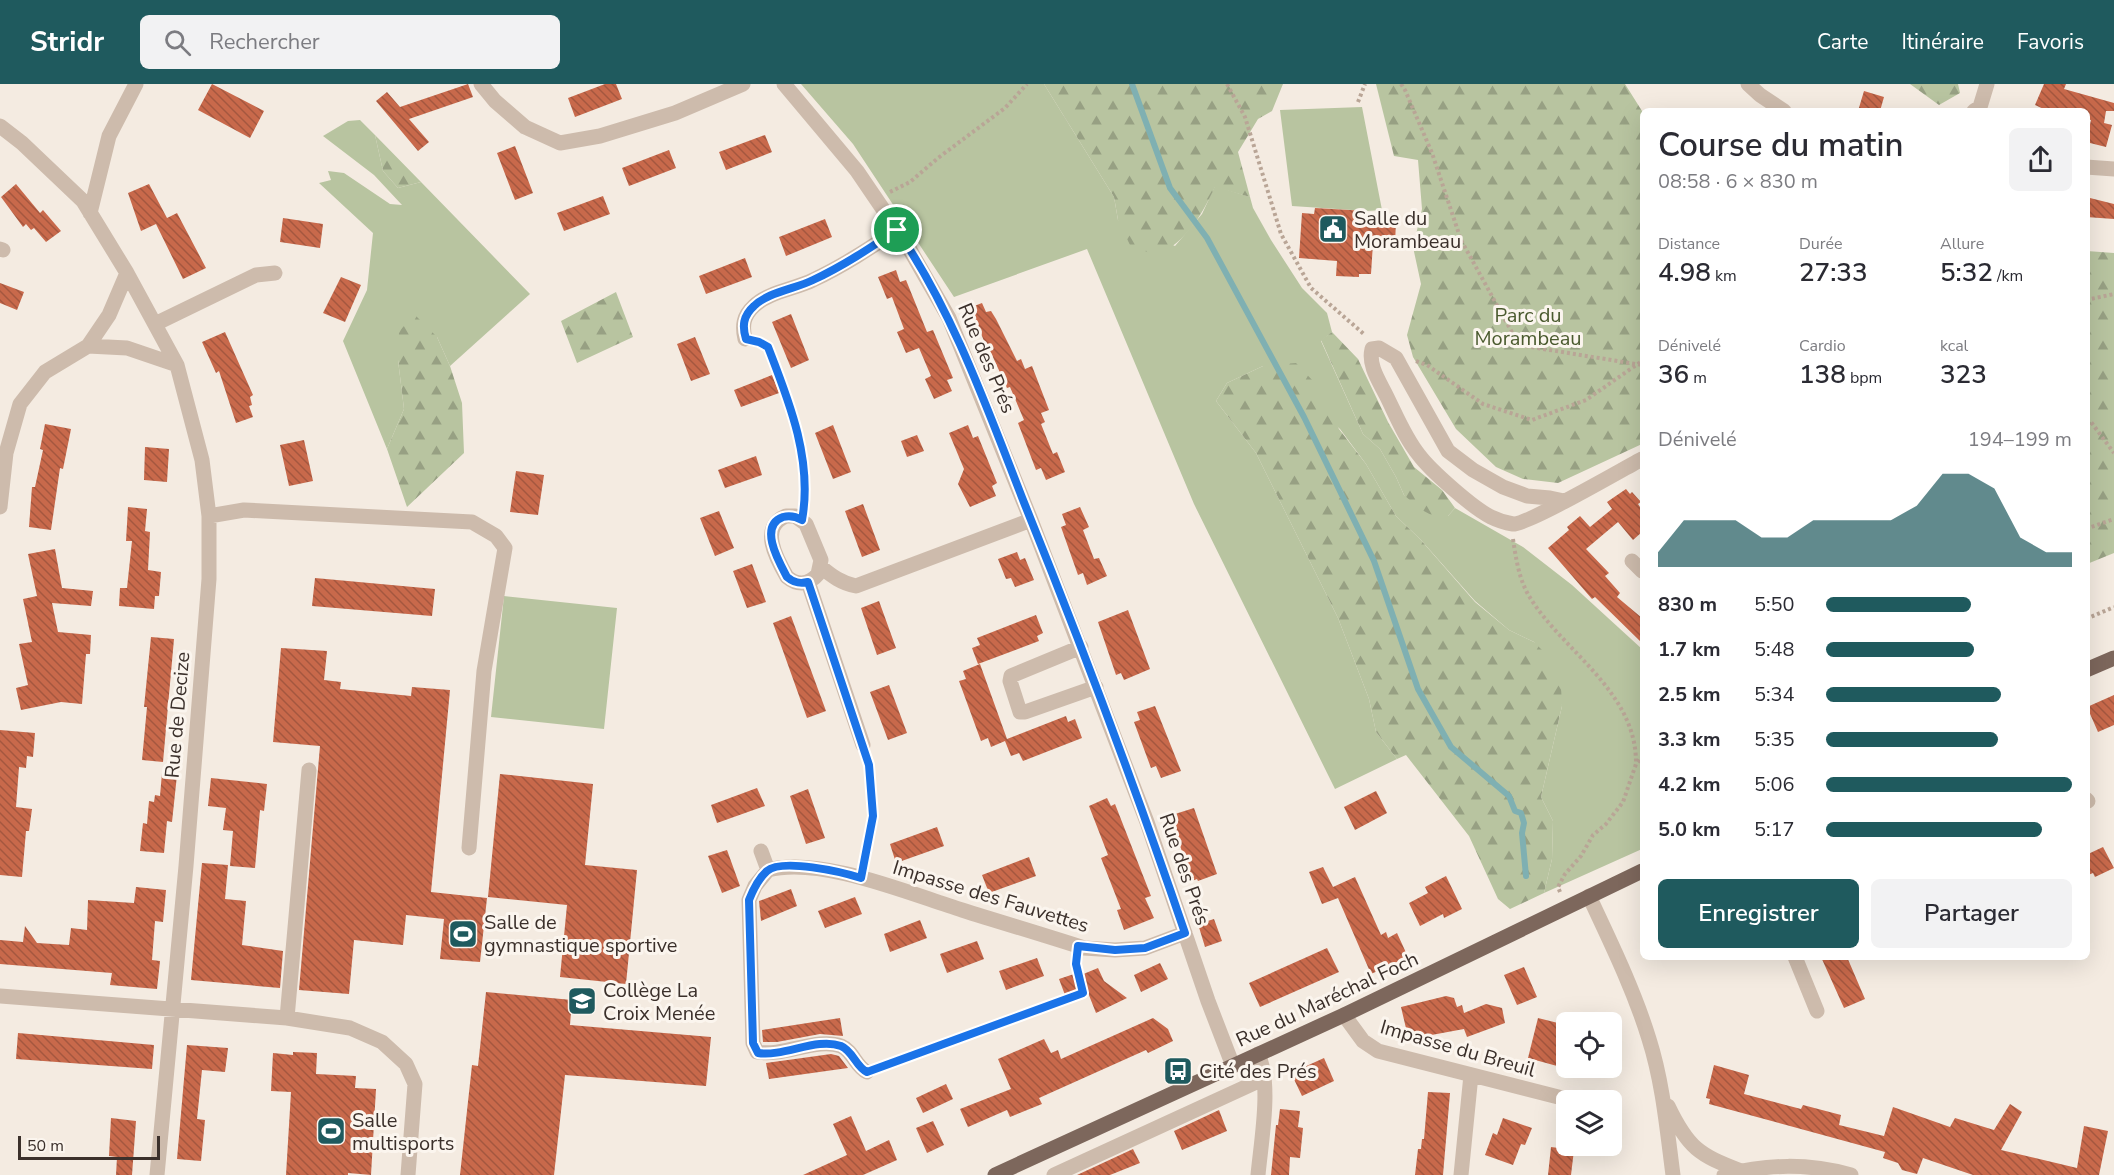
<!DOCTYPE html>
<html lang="fr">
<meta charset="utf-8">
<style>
body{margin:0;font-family:"Nunito Sans",sans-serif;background:#f2f2f3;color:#2b2b33;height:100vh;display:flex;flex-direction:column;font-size:22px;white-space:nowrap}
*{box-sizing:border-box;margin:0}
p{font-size:20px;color:#7c7c81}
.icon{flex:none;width:33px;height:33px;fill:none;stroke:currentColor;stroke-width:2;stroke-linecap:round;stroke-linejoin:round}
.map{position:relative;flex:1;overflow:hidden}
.drawer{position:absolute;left:1640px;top:24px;width:450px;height:852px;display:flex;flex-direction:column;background:#fff;border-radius:9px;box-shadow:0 6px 24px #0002}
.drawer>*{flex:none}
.controls{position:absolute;left:1556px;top:928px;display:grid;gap:12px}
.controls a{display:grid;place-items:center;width:66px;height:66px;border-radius:9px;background:#fff;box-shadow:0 6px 24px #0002;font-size:30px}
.scale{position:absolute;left:18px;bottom:15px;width:142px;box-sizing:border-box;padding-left:6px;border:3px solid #3b302b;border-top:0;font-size:16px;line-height:21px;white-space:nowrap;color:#3b302b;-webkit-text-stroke:4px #fbf5ee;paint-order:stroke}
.pin{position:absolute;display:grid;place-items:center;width:51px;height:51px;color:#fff;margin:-26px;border:3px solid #fff;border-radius:50%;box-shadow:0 2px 6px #0007}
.round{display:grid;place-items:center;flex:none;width:63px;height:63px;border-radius:9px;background:#f2f2f3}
.headline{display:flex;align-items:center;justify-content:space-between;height:102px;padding:0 18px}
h1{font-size:33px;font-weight:600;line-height:45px}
.figures{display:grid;grid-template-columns:repeat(3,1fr);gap:9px;height:102px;padding:6px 18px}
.figures div{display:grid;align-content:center}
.figures b{font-size:26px;font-weight:600}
.figures small{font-size:16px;font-weight:400}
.figures p{font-size:16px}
.chart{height:168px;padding:12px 18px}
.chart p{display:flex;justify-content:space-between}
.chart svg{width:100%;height:108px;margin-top:6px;fill:#1f5a5e;opacity:.7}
.button{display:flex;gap:12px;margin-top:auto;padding:12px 18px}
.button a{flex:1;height:69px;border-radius:9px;background:#1f5a5e;color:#fff;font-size:24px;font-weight:600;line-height:69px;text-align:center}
.button a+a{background:#f2f2f3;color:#2b2b33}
ul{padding:0 18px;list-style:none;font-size:20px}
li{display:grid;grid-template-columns:96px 72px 1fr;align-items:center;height:45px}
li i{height:15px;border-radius:8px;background:#1f5a5e}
header{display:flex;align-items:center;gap:36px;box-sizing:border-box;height:84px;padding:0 30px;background:#1f5a5e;color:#fff}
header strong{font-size:28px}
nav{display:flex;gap:33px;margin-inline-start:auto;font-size:21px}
.search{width:420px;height:54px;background:#f2f2f3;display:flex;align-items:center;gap:15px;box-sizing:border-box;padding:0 21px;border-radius:9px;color:#7c7c81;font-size:22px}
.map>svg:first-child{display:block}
</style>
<header>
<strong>Stridr</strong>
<div class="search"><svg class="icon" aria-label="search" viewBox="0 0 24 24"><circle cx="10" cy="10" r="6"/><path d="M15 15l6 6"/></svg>Rechercher</div>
<nav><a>Carte</a><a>Itinéraire</a><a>Favoris</a></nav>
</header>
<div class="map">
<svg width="2114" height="1091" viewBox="0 0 2114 1091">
<defs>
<pattern id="forest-firs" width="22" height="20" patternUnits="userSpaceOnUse" patternTransform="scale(1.5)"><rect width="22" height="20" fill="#b8c4a0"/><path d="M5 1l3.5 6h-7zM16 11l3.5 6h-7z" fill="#97a083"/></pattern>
<pattern id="building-back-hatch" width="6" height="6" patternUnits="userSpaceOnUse" patternTransform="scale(1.5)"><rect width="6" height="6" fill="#c8694b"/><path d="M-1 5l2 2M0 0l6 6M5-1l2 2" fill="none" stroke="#a4573f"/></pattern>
</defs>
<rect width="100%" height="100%" fill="#f4ebe1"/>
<path fill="#b8c4a0" d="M801,0H1044L1114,113L1118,136L1175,162L1202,130L1215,102L1250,113L1253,124L1271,156L1302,204L1327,229L1332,248L1321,257L1363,350L1380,365L1396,393L1404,411L1448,432L1455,424L1523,463L1572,501L1642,565V765L1544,809L1552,775L1553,737L1541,713L1562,622L1534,558L1509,546L1475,517L1420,455L1396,432L1366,380L1340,345L1263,282L1227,299L1216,317L1256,369L1338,534L1369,615L1376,648L1397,675L1335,705L1194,420L1087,165L954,213L853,60Z
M1362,23L1382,126L1367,127L1292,122L1280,26Z
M360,36L375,51L383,87L398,104L421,98L530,210L450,282L437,253L398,276L404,325L387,365L343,257L367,206L373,149L319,99L331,96L328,87L344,89L390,120L402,121L374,91L323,52L348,37Z
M504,512L617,524L604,645L491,633Z"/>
<path fill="url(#forest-firs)" d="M1044,0H1283L1272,27L1258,35L1238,68L1250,113L1215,103C1200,134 1188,155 1157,172L1130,161L1118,136L1114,113Z
M1376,0H1625L1642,27V360L1558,399L1523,395L1496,383L1456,345L1413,273L1407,251L1421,200L1413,163L1422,125L1418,76L1394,72Z
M1910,0H1958L1960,9L1939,21Z
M375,51L421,98L398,104L383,87Z
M2087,167L2114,169V469L2087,480Z
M616,208L633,253L577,279L561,237Z
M415,231L437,253L450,282L462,319L464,369L407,423L387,365L404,325L398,276L399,247Z
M1332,248L1358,275L1388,338L1414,383L1442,406L1455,424L1448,432L1439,435L1420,425L1404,411L1396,393L1380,365L1363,350L1321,256Z
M1296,279L1313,297L1339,345L1366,380L1396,432L1420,455L1475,518L1509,546L1534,558L1548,572L1561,603L1562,622L1541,713L1553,737L1552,775L1544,809L1510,825L1498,815L1469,752L1406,671L1397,675L1376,648L1369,615L1338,534L1256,369L1216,317L1227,299L1263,282Z"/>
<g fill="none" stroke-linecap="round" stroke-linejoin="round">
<path stroke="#7fb0b2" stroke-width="6" d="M1132,0L1170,104L1207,154L1304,333L1374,477L1418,605L1451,663L1509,712L1515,727L1521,729L1524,739L1522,749L1526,792"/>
</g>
<path fill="url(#building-back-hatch)" d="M212,0L264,27L250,54L198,26Z
M468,0L473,13L409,35L429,58L418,67L376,17L387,8L400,23Z
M605,0H616L622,15L575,33L568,14Z
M2044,0H2066L2064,5L2114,19V27H2106L2104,39L2112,41L2106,63L2086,58L2091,36L2086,35V27H2048L2035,21Z
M1864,7L1884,13L1880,27H1858Z
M765,51L772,68L726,86L719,68Z
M515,62L533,109L515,116L497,69Z
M669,66L676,84L629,102L622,84Z
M16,100L40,129L43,126L61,147L46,158L34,144L31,146L26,140L23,143L1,113Z
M149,100L167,134L177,129L206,184L183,195L156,140L141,147L128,109Z
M603,112L610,130L564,147L557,129Z
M2086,113L2114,120V135L2086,133Z
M1315,124L1367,127L1366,135L1396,136L1395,161L1373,159L1371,190H1359V193L1336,192L1337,177L1299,174L1302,129L1314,130Z
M283,134L323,140L320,164L280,158Z
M825,135L832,153L786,172L779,153Z
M745,174L752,193L706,210L699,192Z
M896,186L900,198L906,196L927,248L933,246L953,294L947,296L952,307L934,315L925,295L931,292L919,264L906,269L897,248L904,245L892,213L887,215L878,193Z
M341,193L361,201L345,238L323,229Z
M0,199L24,208L17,226L0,219Z
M982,219L986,228L991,227L996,235L1017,277L1021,275L1025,285L1032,282L1049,326L1041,329L1045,338L1041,340L1053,370L1057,368L1065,388L1046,396L1041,384L1036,386L1018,339L1024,336L1010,303L1007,304L988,262H986L980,247L974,250L964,226Z
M791,230L809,276L791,284L772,238Z
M225,248L253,311L250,313L252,321L249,322L253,333L236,339L219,287L216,289L202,258Z
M695,253L710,290L691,297L677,260Z
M772,291L779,309L741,323L734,306Z
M45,340L71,345L63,385L60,384L51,446L29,443L32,403H35L43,366L40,365Z
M833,341L851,388L833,395L815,349Z
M968,341L973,354L978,352L997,399L992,402L996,412L970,423L958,400L964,385L949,349Z
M917,351L924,367L907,373L901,357Z
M304,356L313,397L289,402L280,361Z
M145,363L169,365L167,398L144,396Z
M756,372L762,391L725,404L718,386Z
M516,387L544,391L538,431L510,428Z
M1626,405L1630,410L1632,408L1641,418L1638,420L1642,426V448L1633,456L1618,438L1586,465L1609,489L1605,492L1620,509L1617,513L1642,534V559L1595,513L1592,515L1548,464L1569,446L1567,443L1580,432L1590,443L1612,425L1607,418Z
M863,420L880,466L862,473L845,427Z
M128,423L147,425L145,447L150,448L148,486L161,488L159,512H155L154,525L119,522L120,504H127L132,457H126Z
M1080,423L1089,443L1083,446L1094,475L1099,474L1107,492L1087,501L1083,489L1078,491L1061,443L1066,441L1062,430Z
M719,427L734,464L715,472L700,434Z
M55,465L62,504L93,507L91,522L52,519L58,548L91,551L90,570H86L82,620L61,618L21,626L16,604L28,601L19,560L32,558L23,515L37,512L28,470Z
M1017,468L1020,476L1025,474L1034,496L1015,503L1011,494L1006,495L998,475Z
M752,480L766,518L747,524L733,487Z
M315,494L435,505L432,532L312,522Z
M879,517L896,564L877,571L861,524Z
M1128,526L1150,585L1124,596L1121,589L1116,591L1098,538Z
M1036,531L1043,549L1037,552L1039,557L978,580L972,564L980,561L977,554Z
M791,532L826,627L807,634L773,539Z
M151,553L174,555L163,678L142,676L147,623H144Z
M281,564L327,567L324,596L341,598L340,605L411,612L412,603L450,606L431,808L487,814L480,878L440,875L444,835L406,831L403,861L354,856L349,910L299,906L320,662L273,658Z
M980,580L1007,655L1066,632L1068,638L1075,635L1082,654L1023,677L1019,669L1011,672L1005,657L991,663L988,654L981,657L959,597L966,595L963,587Z
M889,601L907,649L888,656L870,608Z
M2114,611V641L2098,648L2087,623Z
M1155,622L1181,687L1161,694L1156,682L1151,684L1134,638L1140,636L1137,628Z
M0,646L35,649L33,673L27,672L26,684L19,683L16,723L32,725L29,747H26L22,793L0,791Z
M162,689L177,691L172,738L167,737L164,769L140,767L143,739L147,740L149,717L154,718L155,711L160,712Z
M500,690L593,700L585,781L637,786L626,900L560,893L567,821L488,813Z
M211,694L267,700L264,727L260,726L255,784L230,782L233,747L223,746L226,724L208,722Z
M757,704L765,722L717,739L711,721Z
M808,705L825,754L806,760L790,712Z
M1376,707L1387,729L1355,746L1344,723Z
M1107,714L1111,722L1115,720L1151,812L1145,814L1154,834L1124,846L1117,826L1121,825L1101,774L1108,771L1089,722Z
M1194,724L1217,790L1198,797L1197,795L1192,797L1172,738L1177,737L1175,730Z
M937,743L944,762L896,779L890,760Z
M2103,763L2114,784L2095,793L2093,789L2086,792V771Z
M727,766L740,802L722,809L708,772Z
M1029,773L1036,792L989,809L982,791Z
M202,779L228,781L225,815L246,817L242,861L283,867L280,904L191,896Z
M1323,783L1334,805L1333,803L1355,793L1381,851L1386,848L1388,854L1397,849L1408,873L1371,890L1338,814L1322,820L1309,788Z
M1446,792L1462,825L1444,834L1443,830L1420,842L1409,819L1428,809L1425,803Z
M136,803L166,806L163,838L155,837L152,876L160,877L157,905L110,901L112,889L0,880V856L23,858L25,842L37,859L69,861L71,844L87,846L88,816L134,819Z
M791,805L797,822L761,837L759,817Z
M855,813L862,830L825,844L818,827Z
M1214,835L1222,857L1205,863L1198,840Z
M920,836L927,854L890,868L884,850Z
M977,857L984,875L947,889L940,870Z
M1327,864L1339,888L1260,923L1249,899Z
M1821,873H1847L1865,915L1844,924Z
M1037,874L1044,892L1006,906L999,887Z
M1160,879L1168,895L1141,908L1134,891Z
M1524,883L1537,913L1517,921L1504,891Z
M1098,884L1104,897L1127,914L1096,929L1081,891Z
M1074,890L1080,906L1065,911L1059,895Z
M486,908L572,916L570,941L711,953L706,1002L565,991L554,1091H460L472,981L478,982Z
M1446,912L1454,914L1457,923L1462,921L1464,929L1486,920L1502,924L1505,939L1467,953L1464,945L1426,952V961L1409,957L1401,923Z
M840,934L843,952L820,950L777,958H763L762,946Z
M1153,934L1168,945L1173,957L1148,969L1146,966L1039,1014L1042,1020L1010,1033L1007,1026L968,1043L960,1025L1011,1005L998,975L1044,955L1051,969L1058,966L1061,975Z
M1538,934L1566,941L1562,961L1566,962V979L1559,977L1557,982L1528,974Z
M18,949L154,961L152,985L16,975Z
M187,961L228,964L225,988L202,986L197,1035L205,1036L201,1077L177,1075Z
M293,968L317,969L316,990L356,992L355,1004L376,1005L371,1091L348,1089V1091H286L291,1008L271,1007L273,969L293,971Z
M831,970L839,972L848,984L769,995L766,979Z
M1324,974L1334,997L1302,1012L1291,989Z
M1714,981L1749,991L1744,1010L1801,1025L1803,1021L1841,1031L1839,1041L1884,1052L1893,1023L1950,1043L1955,1034L1994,1046L2010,1020L2022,1028L2001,1066L2077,1084L2084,1042L2108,1047L2099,1091H1973L1923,1074L1917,1090L1902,1086L1898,1079L1883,1074L1885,1068L1709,1020L1710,1015L1706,1014Z
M946,1000L953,1015L923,1029L916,1014Z
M1428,1008L1450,1009L1443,1091H1415L1418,1065H1421L1422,1055H1424Z
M1280,1025L1300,1027L1298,1043L1303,1044L1300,1074L1290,1073L1289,1091H1271L1276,1041H1278Z
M1219,1026L1227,1047L1182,1066L1174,1047Z
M851,1032L866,1067L889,1056L897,1076L863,1091H803L847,1071L833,1040Z
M111,1034L136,1037L132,1091H116L117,1073L109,1072Z
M1503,1034L1532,1044L1525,1061L1521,1060L1513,1081L1485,1071L1493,1049L1497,1051Z
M933,1037L944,1061L927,1069L916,1044Z
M1551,1063L1574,1066L1571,1091H1548Z
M1133,1065L1140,1079L1110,1091H1077Z"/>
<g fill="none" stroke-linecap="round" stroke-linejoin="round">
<path stroke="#b9a596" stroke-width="4" stroke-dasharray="3 3" stroke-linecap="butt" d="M1227,0L1245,33L1281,150L1311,204L1365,251
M1401,0L1405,6L1432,69L1461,156L1519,261L1642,281
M1358,18L1365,0
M890,108L910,98L938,74L1005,24L1027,0
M2086,216L2114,210
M759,258L768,263C788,316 805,363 805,420
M1416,277L1427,281L1483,320L1532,336L1586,316L1642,277
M2086,336L2091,338L2114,369
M2086,445L2114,435
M1513,455C1516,475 1519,495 1529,512C1562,567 1637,607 1636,680
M2086,535L2114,523
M864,779L873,733L868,676
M1560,808L1558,803L1565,790L1581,772L1593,751L1606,740L1623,718L1636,680L1642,674
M881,983L1083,909L1076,878"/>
<path stroke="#cdbbac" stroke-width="15" d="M481,0L495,17L525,43L560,59L600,52L675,29L743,0
M784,0L857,87L906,159L949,234L1031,436L1147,738L1208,917L1233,982
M1748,0L1760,11L1784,27
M1974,27L1980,23L1987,0
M0,42L22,59L83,117L127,189L177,281L202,376L209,432V495L186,782L157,1091
M2086,83L2114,85
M90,129L109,52L136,0
M0,165L3,166
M155,240L256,191L275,189
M745,255C742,242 743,232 754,222C768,208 795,205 813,196C843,182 870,164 897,146
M88,262L127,264L177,281
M1564,417L1550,414L1527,412L1503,403L1473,386L1448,367L1396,274L1379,264L1372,265C1368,281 1379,297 1386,311C1396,331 1405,354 1419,371C1431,387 1473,424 1491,433C1497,436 1507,439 1513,440C1527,441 1623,385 1642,375
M0,423L6,369L20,320L45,288L88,262L109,231L127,189
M209,432L244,426L472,438L496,452L505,464L484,587L469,764
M786,432H795L806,440L821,476L818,490C809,501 798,502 787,493C776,474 759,443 786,432Z
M1632,477L1642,487
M821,483C832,492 841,499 856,502L1031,436
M808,498L863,661
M1081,563L1011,592L1010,597L1020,628H1025L1096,603
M2086,715L2088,717
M761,767L768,786C821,772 910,810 962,826C1003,839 1044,851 1084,864L1115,866L1145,864L1185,849
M768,786L755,802L749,816L753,959L757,968C784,973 817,953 841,962C853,967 856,983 867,988
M1589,812C1611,859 1634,906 1649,955C1663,999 1667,1046 1673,1091
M1795,873L1817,927
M0,912L287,934L350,944L382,958L406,980L415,1000L408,1091
M1344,931L1363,957L1378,967L1574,1017
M287,934L309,686
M1258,970C1272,999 1261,1058 1258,1091
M1668,1022C1688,1064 1699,1071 1741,1087
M1054,1091L1263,995
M1461,1091L1471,991
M1724,1091C1768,1080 1808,1079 1851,1091"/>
<path stroke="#7d675c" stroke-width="15" d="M2086,586L2114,574
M995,1091L1344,931L1642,787"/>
</g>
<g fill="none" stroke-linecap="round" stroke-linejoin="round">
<g stroke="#fff" stroke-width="12">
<path id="route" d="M897,146C954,229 988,327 1025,421C1082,562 1136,705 1185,849L1145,864L1115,866L1078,862L1076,880L1083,909L867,988C856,983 853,967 841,962C817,953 784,973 758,969L753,959L749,816C753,806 758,795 767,787C782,774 842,788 861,794L873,732L869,681L808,498C800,500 794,499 787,493C779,478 758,442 783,433C790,431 795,432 802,436C813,376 789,317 768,263L759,258L746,255C742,242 743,232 754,222C768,208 795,205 813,196C843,182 870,164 897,146Z"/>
</g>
<use href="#route" stroke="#1a73e8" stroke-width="8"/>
</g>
<defs>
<g id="civic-square" transform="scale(1.5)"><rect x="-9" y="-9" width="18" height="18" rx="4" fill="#1f5a5e" stroke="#fbf5ee"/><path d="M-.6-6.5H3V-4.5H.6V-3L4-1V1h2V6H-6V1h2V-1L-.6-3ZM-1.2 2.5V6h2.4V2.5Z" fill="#fff"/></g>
<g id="stadium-square" transform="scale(1.5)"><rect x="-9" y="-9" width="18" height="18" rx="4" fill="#1f5a5e" stroke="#fbf5ee"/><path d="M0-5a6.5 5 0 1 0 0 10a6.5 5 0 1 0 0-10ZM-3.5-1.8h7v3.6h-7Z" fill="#fff"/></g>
<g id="school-square" transform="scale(1.5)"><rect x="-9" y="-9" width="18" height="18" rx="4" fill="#1f5a5e" stroke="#fbf5ee"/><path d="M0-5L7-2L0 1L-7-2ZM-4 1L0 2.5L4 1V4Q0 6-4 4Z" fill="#fff"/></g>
<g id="bus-square" transform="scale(1.5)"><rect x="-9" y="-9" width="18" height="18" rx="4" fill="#1f5a5e" stroke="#fbf5ee"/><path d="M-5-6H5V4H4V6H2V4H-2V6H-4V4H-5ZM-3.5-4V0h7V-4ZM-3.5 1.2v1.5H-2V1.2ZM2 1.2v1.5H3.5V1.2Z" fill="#fff"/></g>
</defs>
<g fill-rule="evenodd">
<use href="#civic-square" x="1333" y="145"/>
<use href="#stadium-square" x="463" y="850"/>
<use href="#school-square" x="582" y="917"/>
<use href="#bus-square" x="1178" y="987"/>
<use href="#stadium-square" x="331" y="1047"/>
</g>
<g text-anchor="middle" stroke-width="6" stroke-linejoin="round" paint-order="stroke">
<g font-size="20" fill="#3b302b" stroke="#fbf5ee" text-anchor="start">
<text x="1354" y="141">Salle du<tspan x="1354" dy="23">Morambeau</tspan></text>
<text x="484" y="845">Salle de<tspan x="484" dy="23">gymnastique sportive</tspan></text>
<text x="603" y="913">Collège La<tspan x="603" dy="23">Croix Menée</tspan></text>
<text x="1199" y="994">Cité des Prés</text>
<text x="352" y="1043">Salle<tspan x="352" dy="23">multisports</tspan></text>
</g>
<g font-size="20" fill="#4a5a2e" stroke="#fbf5ee">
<text x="1528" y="238">Parc du<tspan x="1528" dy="23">Morambeau</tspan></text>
</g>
<g font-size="20" fill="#3b302b" stroke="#fbf5ee">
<text transform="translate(987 274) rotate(67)" y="7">Rue des Prés</text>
<text transform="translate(177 631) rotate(-85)" y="7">Rue de Decize</text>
<text transform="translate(1185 785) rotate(71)" y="7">Rue des Prés</text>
<text transform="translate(991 812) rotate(17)" y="7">Impasse des Fauvettes</text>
<text transform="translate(1327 915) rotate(-25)" y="7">Rue du Maréchal Foch</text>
<text transform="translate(1458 964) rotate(16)" y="7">Impasse du Breuil</text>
</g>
</g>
</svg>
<div class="controls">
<a><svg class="icon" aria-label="locate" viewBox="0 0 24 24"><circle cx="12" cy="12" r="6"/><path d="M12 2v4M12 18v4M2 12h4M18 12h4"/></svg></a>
<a><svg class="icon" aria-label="layers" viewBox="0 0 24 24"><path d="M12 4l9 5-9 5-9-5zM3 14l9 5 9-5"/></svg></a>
</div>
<div class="scale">50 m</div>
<div class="pin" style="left:897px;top:146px;background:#1e9e55"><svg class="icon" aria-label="arrive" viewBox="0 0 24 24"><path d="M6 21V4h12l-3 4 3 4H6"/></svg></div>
<section class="drawer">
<div class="headline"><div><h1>Course du matin</h1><p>08:58 · 6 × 830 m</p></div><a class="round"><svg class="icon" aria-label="share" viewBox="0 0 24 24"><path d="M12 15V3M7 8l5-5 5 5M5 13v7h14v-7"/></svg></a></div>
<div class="figures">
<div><p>Distance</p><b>4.98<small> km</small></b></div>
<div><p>Durée</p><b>27:33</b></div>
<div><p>Allure</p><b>5:32<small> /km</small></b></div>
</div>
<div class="figures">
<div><p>Dénivelé</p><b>36<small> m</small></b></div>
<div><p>Cardio</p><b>138<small> bpm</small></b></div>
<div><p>kcal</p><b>323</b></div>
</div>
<div class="chart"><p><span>Dénivelé</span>194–199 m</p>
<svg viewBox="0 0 160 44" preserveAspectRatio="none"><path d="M0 44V38L10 25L20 25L30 25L40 32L50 32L60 25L70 25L80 25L90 25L100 19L110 6L120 6L130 12L140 32L150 38L160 38V44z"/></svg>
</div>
<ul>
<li><b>830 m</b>5:50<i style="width:59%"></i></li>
<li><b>1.7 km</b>5:48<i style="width:60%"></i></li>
<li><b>2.5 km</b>5:34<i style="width:71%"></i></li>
<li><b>3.3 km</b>5:35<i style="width:70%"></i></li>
<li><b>4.2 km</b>5:06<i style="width:100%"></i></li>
<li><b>5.0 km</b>5:17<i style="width:88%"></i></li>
</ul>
<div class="button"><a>Enregistrer</a><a>Partager</a></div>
</section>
</div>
